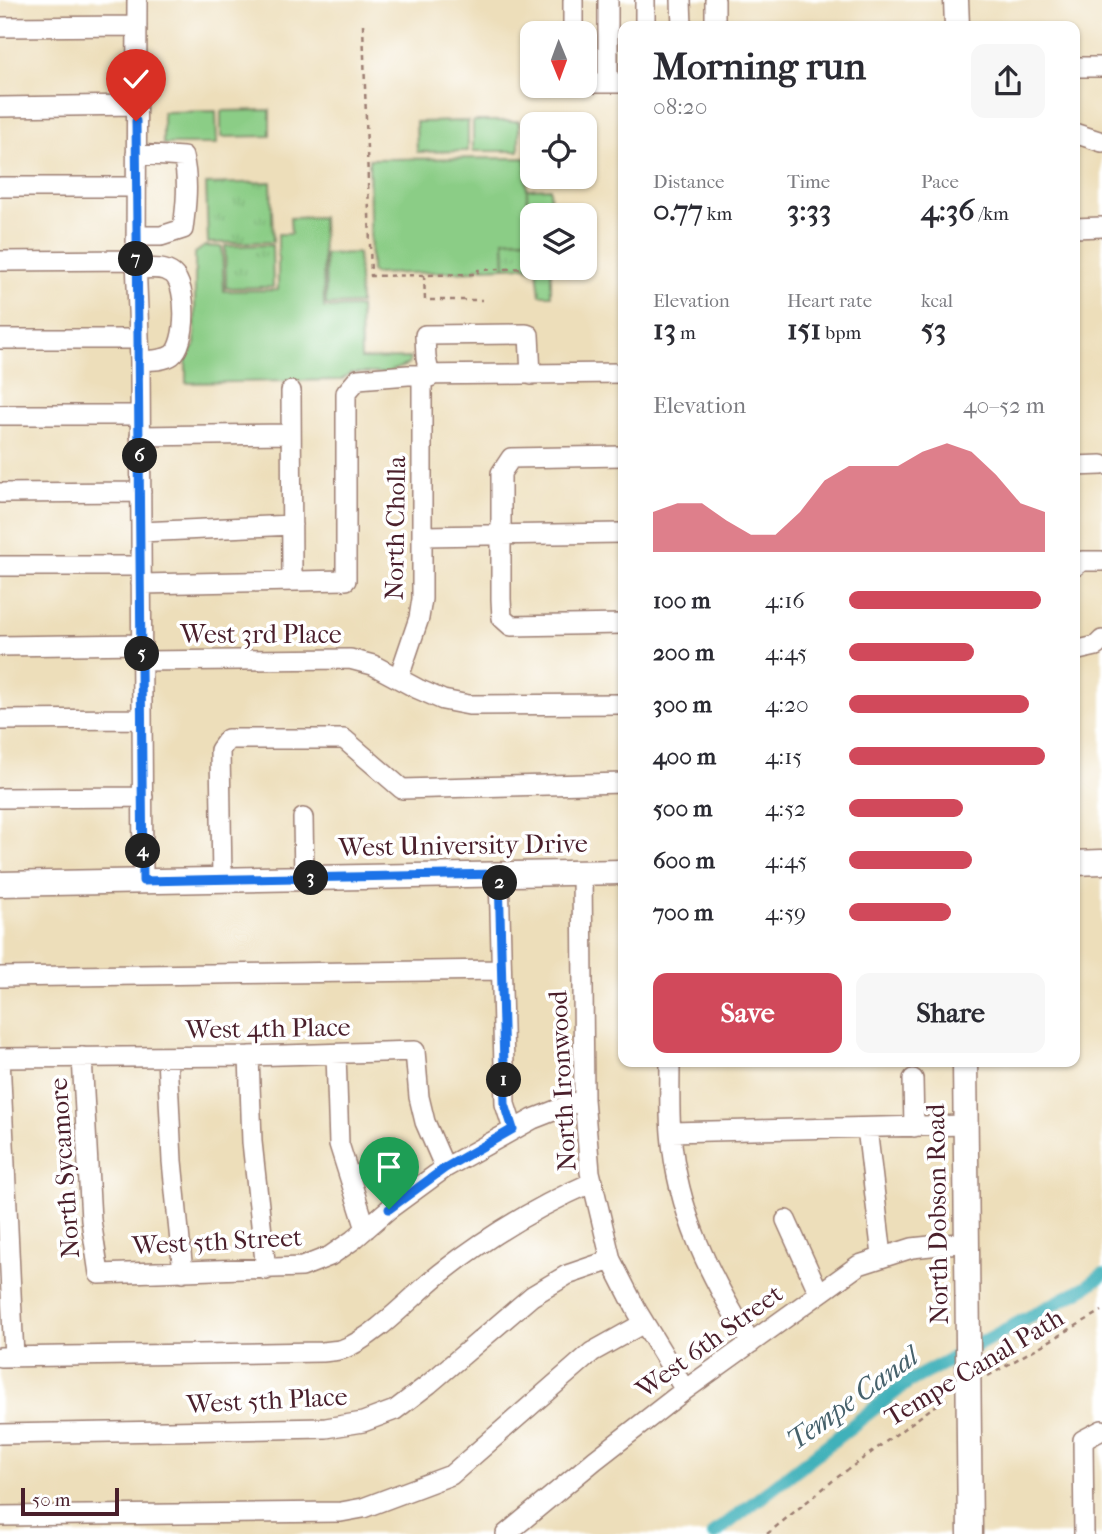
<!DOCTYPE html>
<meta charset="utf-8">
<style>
body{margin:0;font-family:"IM FELL French Canon",serif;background:#f7f7f7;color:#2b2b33;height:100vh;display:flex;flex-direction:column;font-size:26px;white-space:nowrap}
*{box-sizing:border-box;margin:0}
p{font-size:23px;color:#7c7c81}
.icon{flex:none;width:38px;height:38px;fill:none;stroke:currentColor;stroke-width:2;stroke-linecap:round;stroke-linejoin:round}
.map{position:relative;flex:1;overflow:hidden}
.details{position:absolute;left:618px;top:21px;width:462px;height:1046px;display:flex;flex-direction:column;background:#fff;border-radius:14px;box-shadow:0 2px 5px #0004}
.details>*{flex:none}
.needle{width:46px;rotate:179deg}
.tools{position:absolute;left:520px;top:21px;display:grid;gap:14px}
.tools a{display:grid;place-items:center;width:77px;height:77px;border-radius:14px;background:#fff;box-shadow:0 2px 5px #0004;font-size:35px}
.scale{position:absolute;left:21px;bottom:18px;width:98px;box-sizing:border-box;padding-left:7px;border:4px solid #4a1f2b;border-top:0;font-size:19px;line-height:24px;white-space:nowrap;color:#4a1f2b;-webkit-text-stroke:5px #fff;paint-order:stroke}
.pin{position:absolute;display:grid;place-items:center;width:60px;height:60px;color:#fff;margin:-72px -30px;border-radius:50% 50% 50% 0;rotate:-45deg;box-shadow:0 0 7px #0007}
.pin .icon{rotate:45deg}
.km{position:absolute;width:35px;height:35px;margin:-18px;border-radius:50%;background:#222;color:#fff;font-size:19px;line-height:35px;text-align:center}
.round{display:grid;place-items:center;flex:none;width:74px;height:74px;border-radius:14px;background:#f7f7f7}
.headline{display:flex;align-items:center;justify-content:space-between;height:119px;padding:0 35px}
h1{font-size:38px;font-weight:800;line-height:52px}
.figures{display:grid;grid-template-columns:repeat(3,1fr);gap:10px;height:119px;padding:7px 35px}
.figures div{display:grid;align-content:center}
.figures b{font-size:30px;font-weight:800}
.figures small{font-size:19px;font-weight:400}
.figures p{font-size:19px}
.chart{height:196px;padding:14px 35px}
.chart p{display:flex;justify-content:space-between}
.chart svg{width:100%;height:126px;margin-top:7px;fill:#d1495b;opacity:.7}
.primary-button{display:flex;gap:14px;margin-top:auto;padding:14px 35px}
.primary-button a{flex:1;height:80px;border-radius:14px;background:#d1495b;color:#fff;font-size:28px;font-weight:800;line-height:80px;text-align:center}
.primary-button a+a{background:#f7f7f7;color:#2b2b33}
ul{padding:0 35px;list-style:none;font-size:23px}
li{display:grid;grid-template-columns:112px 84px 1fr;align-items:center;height:52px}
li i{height:18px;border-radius:9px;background:#d1495b}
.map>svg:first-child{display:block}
</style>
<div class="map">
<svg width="1102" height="1534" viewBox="0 0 1102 1534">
<defs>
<pattern id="park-tufts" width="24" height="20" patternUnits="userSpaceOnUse" patternTransform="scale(1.75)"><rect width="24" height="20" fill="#8bcd86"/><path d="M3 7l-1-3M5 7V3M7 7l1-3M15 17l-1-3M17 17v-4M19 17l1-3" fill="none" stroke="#79b074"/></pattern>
</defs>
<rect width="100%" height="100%" fill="#fff"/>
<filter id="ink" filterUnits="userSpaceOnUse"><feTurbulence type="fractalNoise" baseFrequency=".0143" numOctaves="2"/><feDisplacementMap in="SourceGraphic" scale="14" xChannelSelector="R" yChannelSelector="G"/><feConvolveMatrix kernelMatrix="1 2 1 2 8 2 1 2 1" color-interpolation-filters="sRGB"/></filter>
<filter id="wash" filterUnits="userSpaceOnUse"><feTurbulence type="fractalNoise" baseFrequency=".00686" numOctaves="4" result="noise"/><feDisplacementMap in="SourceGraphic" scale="28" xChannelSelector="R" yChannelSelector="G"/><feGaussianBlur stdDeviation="1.57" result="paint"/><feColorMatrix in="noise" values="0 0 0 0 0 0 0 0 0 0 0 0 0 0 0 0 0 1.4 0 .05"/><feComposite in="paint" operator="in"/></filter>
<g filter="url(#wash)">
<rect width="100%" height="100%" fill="#eddeba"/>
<path fill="#8bcd86" stroke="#6a7658" stroke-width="2" d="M270,110V136L221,137V111Z
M216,111L217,144H163V112Z
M468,121V151L417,152L416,122Z
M473,121H519V151H473Z
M526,158L528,239L504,240L505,267L477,268L476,271L374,274L371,271L369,159Z
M322,217L324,308L360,307L361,359L410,358L409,364L386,373H351L341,380L186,383V356L195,346V253L205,246L222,247L224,291L278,290V234H291L290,218Z
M358,253L360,304L326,305L325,254Z"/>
<path fill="url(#park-tufts)" stroke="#6a7658" stroke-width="2" d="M271,182L273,242L208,243L206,184Z
M550,188L551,215H532V268H551V295H540L537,269H528V266L505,267L504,240L528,239L527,189Z
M272,245L273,287L226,288L225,246Z"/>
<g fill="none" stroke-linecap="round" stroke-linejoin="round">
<path stroke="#40b1ba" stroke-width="14" d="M714,1534L908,1382L1086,1287L1102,1275"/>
</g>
</g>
<g filter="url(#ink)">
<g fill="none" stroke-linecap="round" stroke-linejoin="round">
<g stroke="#9c7e72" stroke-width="22">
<path id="minor" d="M137,0L136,260L140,361L143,881
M573,0V33
M608,0V83
M645,0V26
M681,0L682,26
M715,0V26
M0,27L137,26
M1074,67H1102
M584,83H623
M0,107L136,105
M1074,133L1102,142
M0,187H136
M1074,228L1102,227
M136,236H161L183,229C186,206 189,180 183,157L136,154
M0,261L136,260
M136,269C148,269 163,266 173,274C188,287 187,344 172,355C163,361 150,360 140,361
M0,339H137
M430,377L426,358L425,335L526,334L529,335L531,375
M291,391L292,573
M0,415H140
M140,436L291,434
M623,456L511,458L501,473V599L502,618L511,626L623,624
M1074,466L1102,465
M0,493L141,492
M141,532L292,525
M423,536L623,533
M0,566H141
M1074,567L1082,561H1102
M141,584L346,580V393L358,379L408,375L623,373
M0,646L142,644
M1074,651L1096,646L1102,640
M142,661L350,659L373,665L418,689L443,700L469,705L623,704
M399,677L419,618L422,599V377
M0,720L142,719
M0,798L143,797
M303,818L304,878
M582,873L584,1099L590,1172L611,1260L637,1311L685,1390
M499,874L505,1104L513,1129
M222,880L220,750L228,739H344L402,789L623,783
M0,977L501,970
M336,1054L339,1144L366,1229
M249,1056L252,1142L266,1270
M82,1057L91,1220L99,1274L302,1267L330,1256L353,1240L389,1209L445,1168L533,1119L584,1099
M167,1057L172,1161L183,1272
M670,1062C670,1086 669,1109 671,1133C677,1212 710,1277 751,1343
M913,1079L914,1127
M867,1128L882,1256
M671,1132L966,1125
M786,1220L819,1293
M0,1357L322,1352C329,1351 337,1351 343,1349C376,1337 413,1295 441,1273C488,1236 538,1206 593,1182
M14,1357L0,1058L249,1056L415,1051L419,1097L425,1122L445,1168
M0,1434L326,1428L363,1422L395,1410L429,1384L532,1296L567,1275L611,1260
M0,1516L341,1512L363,1508L451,1475L592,1352L644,1323
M506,1534L595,1460L685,1390L859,1265L912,1248L967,1242
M1084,1534L1083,1440L1102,1430"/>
</g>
<g stroke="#9c7e72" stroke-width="27">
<path id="major" d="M956,0L957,26
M1074,863L1102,862
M0,884L623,872
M965,1062L970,1534"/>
</g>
<path stroke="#9c7e72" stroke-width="2.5" stroke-dasharray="5 5" stroke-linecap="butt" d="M363,24L371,276L478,274V270L526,268
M424,275L425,300H482
M988,1376L1102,1311
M767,1534L835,1479L932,1408L949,1398"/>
<use href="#minor" stroke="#fff" stroke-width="19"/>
<use href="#major" stroke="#fff" stroke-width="24"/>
</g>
</g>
<g fill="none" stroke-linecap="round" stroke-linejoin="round" filter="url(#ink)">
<g stroke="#fff" stroke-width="14">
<path id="route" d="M136,121L143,881L499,874L505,1104L513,1129L445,1168L389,1209"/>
</g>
<use href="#route" stroke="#1a73e8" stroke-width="9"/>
</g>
<g text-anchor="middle" stroke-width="7" stroke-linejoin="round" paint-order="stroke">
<g font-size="26" fill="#4a1f2b" stroke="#fff">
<text transform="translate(395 528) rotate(-89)" y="9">North Cholla</text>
<text x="261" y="643">West 3rd Place</text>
<text transform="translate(463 845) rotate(-1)" y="9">West University Drive</text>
<text transform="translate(268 1028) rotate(-1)" y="9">West 4th Place</text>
<text transform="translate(562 1081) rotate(-93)" y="9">North Ironwood</text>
<text transform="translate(64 1168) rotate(-94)" y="9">North Sycamore</text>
<text transform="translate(937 1214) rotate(-91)" y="9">North Dobson Road</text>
<text transform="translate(217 1241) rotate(-3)" y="9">West 5th Street</text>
<text transform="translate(709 1341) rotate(-36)" y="9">West 6th Street</text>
<text transform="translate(974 1367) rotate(-31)" y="9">Tempe Canal Path</text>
<text transform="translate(267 1400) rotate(-3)" y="9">West 5th Place</text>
</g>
<g font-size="28" font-style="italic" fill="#46616b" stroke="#fff">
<text transform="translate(852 1398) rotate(-36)" y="10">Tempe Canal</text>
</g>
</g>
</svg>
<div class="tools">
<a><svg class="needle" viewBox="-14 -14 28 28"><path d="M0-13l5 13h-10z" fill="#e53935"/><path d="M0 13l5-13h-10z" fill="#7c7c81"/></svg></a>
<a><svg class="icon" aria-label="locate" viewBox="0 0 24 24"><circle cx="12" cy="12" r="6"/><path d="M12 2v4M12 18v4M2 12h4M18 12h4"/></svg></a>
<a><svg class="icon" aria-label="layers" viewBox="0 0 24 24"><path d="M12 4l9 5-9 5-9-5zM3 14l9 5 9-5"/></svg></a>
</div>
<div class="scale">50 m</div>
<div class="pin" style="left:389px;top:1209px;background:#1e9e55"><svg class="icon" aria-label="arrive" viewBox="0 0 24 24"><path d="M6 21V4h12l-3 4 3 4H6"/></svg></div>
<div class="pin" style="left:136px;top:121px;background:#d93025"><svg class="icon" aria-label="check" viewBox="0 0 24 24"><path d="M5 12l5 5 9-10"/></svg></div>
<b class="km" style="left:504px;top:1080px">1</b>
<b class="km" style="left:500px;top:883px">2</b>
<b class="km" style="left:311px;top:878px">3</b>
<b class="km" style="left:143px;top:851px">4</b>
<b class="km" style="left:142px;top:654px">5</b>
<b class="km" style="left:140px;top:456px">6</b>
<b class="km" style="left:136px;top:259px">7</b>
<section class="details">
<div class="headline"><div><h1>Morning run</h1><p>08:20</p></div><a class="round"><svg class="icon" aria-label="share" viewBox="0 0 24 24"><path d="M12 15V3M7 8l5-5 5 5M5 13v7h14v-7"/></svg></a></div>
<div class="figures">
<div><p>Distance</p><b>0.77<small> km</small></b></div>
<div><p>Time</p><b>3:33</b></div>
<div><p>Pace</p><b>4:36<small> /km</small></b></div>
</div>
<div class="figures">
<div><p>Elevation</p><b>13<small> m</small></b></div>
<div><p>Heart rate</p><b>151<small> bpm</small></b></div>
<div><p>kcal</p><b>53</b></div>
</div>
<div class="chart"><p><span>Elevation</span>40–52 m</p>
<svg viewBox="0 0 160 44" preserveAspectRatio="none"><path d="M0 44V30L10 27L20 27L30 33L40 38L50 38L60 30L70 19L80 14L90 14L100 14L110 9L120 6L130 9L140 17L150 27L160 30V44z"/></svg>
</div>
<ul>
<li><b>100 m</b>4:16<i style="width:98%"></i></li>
<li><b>200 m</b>4:45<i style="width:64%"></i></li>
<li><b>300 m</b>4:20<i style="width:92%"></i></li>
<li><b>400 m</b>4:15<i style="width:100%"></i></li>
<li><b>500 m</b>4:52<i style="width:58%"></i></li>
<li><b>600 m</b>4:45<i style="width:63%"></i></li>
<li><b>700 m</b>4:59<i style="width:52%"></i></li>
</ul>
<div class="primary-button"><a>Save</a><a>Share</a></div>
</section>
</div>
